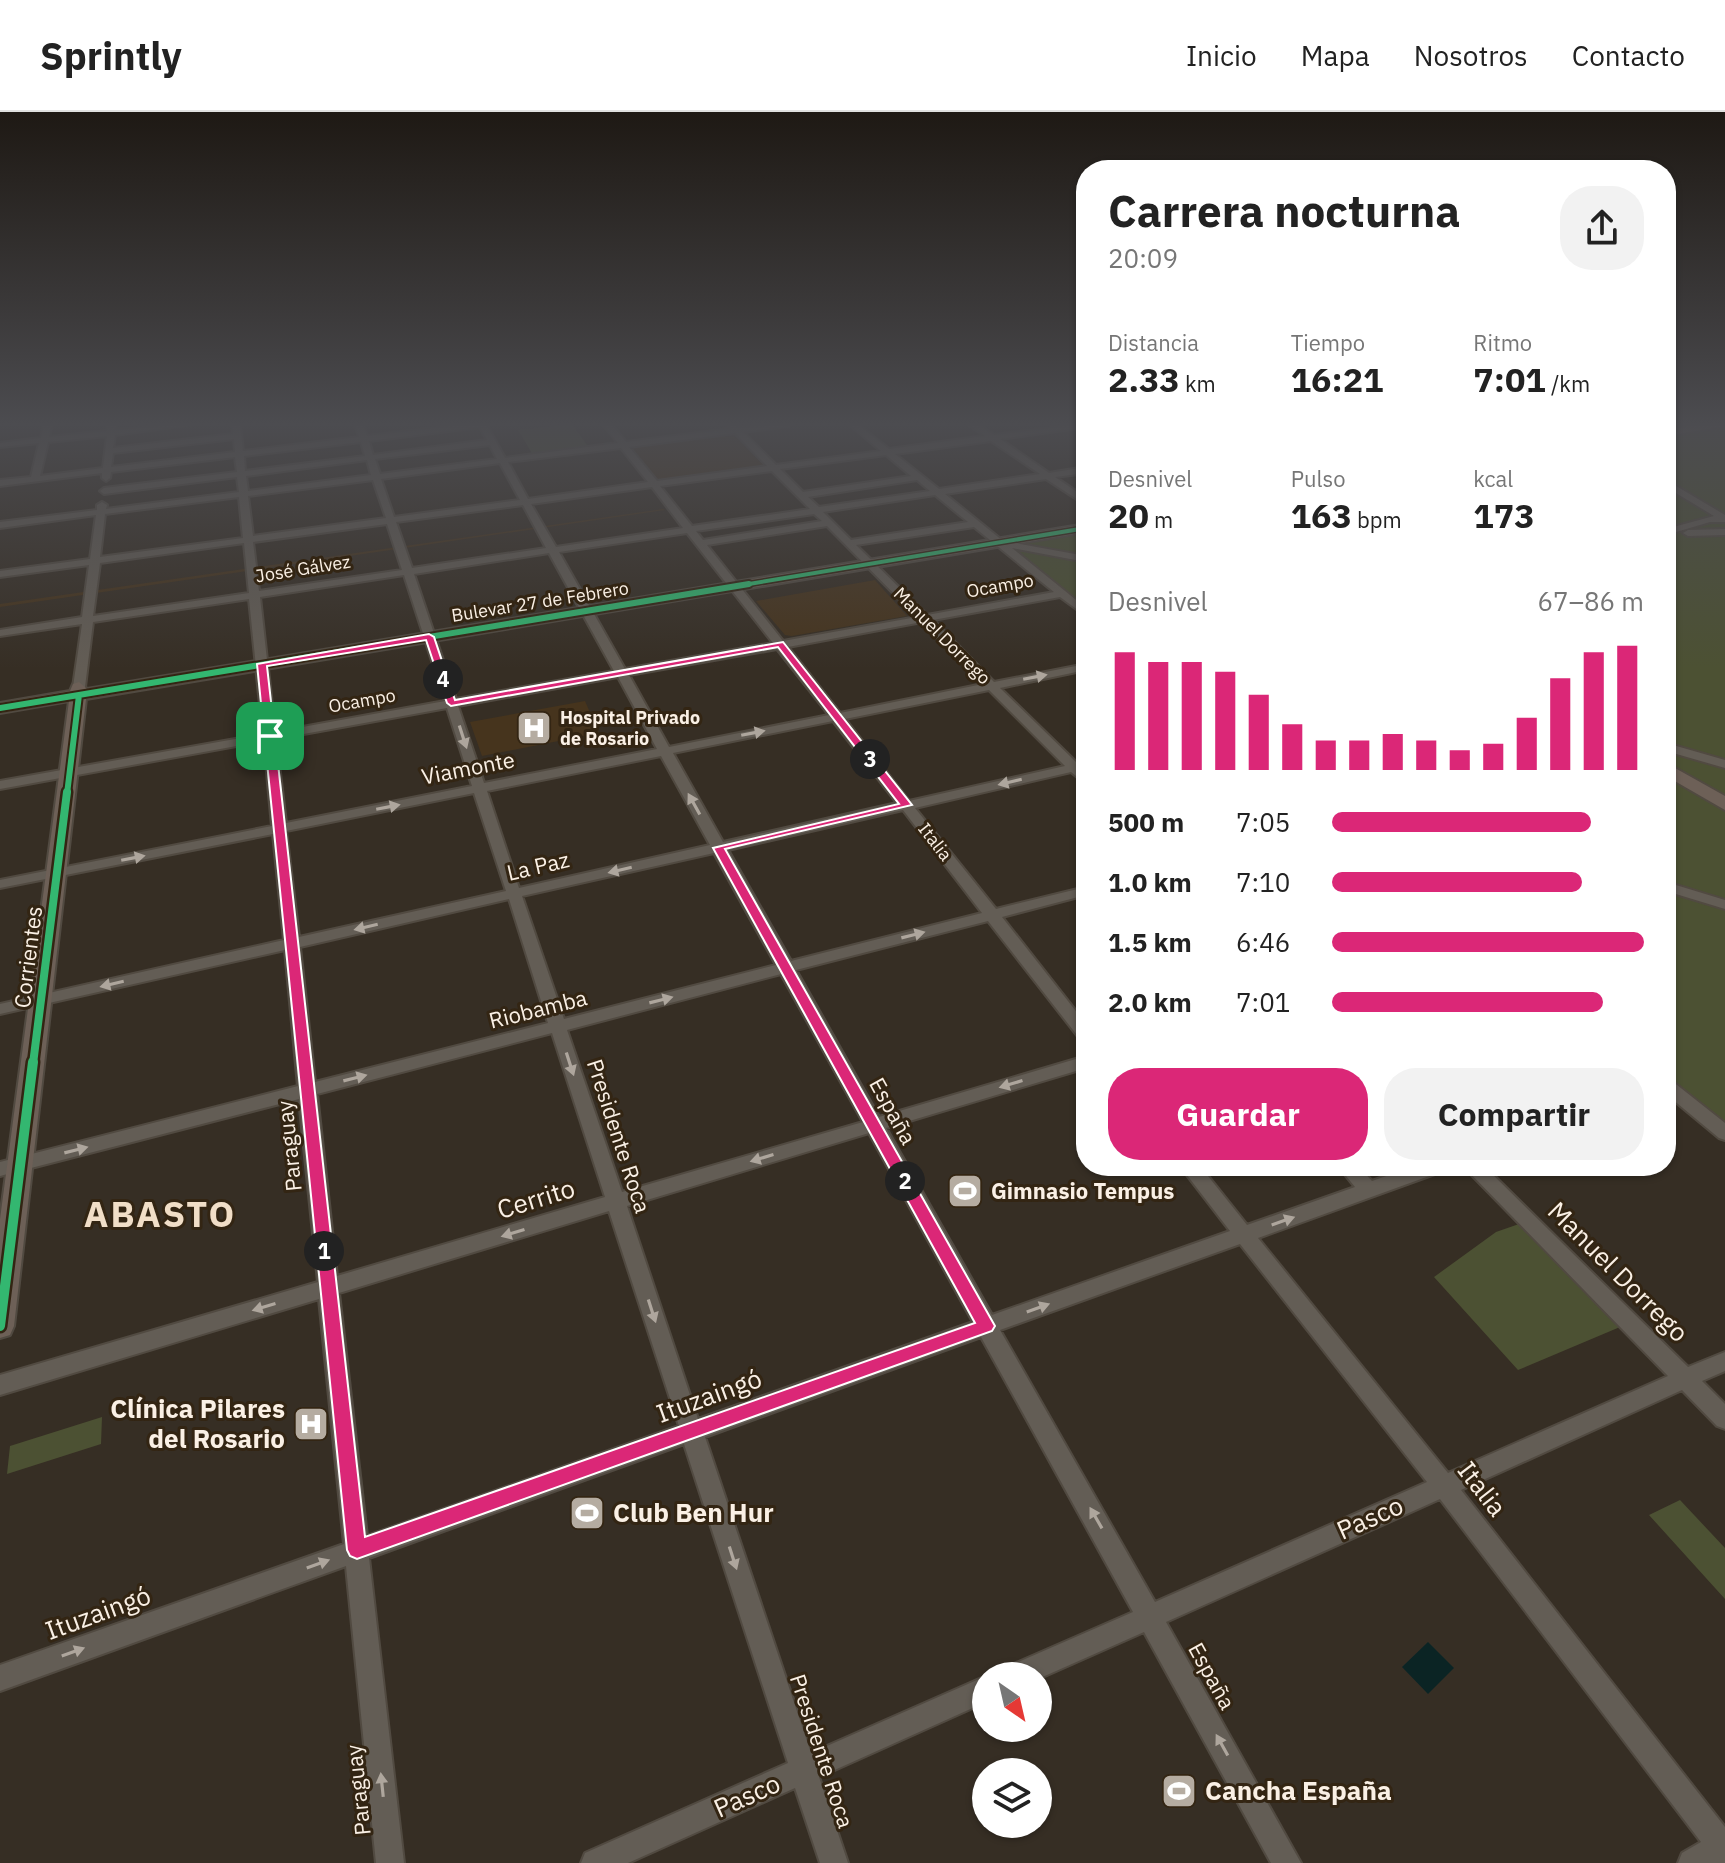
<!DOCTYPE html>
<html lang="es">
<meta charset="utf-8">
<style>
body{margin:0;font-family:"IBM Plex Sans",sans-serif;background:#f2f2f2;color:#222;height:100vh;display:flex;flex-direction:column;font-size:30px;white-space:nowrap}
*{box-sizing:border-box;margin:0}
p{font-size:26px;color:#767676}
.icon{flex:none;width:44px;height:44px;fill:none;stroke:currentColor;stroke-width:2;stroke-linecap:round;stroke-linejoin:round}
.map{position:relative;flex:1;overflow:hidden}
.side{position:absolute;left:1076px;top:48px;width:600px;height:1016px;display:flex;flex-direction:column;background:#fff;border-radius:32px;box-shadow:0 2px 6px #0004}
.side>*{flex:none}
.needle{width:52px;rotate:146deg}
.controls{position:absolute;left:972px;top:1550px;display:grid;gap:16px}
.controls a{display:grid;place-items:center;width:80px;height:80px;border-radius:50%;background:#fff;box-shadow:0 2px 6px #0004;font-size:40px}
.pin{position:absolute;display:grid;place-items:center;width:68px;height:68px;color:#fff;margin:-34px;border-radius:16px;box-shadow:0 4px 12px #0006}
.km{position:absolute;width:40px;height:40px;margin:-20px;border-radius:50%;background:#222;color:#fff;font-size:22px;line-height:40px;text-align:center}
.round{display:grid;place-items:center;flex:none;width:84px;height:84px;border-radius:32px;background:#f2f2f2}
.overview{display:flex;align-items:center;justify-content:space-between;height:136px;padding:0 32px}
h1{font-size:44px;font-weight:800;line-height:60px}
.metrics{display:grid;grid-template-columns:repeat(3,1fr);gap:12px;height:136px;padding:8px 32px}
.metrics div{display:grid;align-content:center}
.metrics b{font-size:34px;font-weight:800}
.metrics small{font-size:22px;font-weight:400}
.metrics p{font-size:22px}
.chart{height:224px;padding:16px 32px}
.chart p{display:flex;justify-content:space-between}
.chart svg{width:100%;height:144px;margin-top:8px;stroke:#db2777;stroke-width:6}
.button{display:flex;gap:16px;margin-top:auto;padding:16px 32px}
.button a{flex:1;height:92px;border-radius:32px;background:#db2777;color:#fff;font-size:32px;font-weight:800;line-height:92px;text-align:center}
.button a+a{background:#f2f2f2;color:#222}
ul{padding:0 32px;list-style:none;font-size:26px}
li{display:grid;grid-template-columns:128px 96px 1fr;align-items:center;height:60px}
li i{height:20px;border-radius:10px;background:#db2777}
header{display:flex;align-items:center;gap:48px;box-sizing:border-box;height:112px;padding:0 40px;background:#fff;border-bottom:2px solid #e0e0e0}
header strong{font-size:38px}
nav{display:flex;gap:44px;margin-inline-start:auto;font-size:28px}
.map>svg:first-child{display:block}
</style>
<header>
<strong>Sprintly</strong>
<nav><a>Inicio</a><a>Mapa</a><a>Nosotros</a><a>Contacto</a></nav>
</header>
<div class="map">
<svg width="1725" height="1751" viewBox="0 0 1725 1751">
<rect width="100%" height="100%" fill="#362e24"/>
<path fill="#46341d" d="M732,321L765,355L658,369L631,334Z
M663,397L665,398L0,495V492Z
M875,468L907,504L792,524L785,523L756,489Z
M585,589L599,621L482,644L470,610Z"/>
<path fill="#4c5133" d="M572,312L589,336L533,343L518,318Z
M1725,312V1021L1666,973V321Z
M1086,416V501L998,431Z
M1519,1112L1620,1215L1518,1258L1434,1165L1496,1120Z
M102,1305L101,1332L7,1362L10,1334Z
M1680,1388L1725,1436V1487L1649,1403Z"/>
<path fill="#0b2424" d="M1428,1530L1454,1556L1428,1582L1402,1555Z"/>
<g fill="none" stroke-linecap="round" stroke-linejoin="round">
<g stroke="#514a41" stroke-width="4">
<path id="minor" d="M44,312H52L49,325L107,319L108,312H116L115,318L193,312L115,323L113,336L233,322L232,312H240L243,339L359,325L355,312H363L367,324L471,312H492L487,314L505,346L618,331L603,312H611L626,330L730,317L728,312H734L738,316L792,312L788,314L743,320L776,353L881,339L849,312H857L889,337L985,324L968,312H977L994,323L1086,312V315L1000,327L1049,361L1086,355V361L1055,365L1086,386V393L1046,367L945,382L1003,429L1086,444V450L1012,436L1086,496V504L1060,485L933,508L994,570L1086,552V558L1000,576L1077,651L1086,649V657L1083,658L1086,661V672L1071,660L915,696L996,797L1086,775V783L1002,805L1086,912V929L1080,927L988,809L796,858L879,1005L1086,944V956L886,1016L992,1203L1230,1119L1180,1054H1200L1247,1113L1355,1075L1338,1054H1358L1372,1069L1415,1054H1445L1443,1059L1258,1126L1448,1361L1668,1264L1463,1054H1484L1688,1255L1725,1240V1259L1702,1269L1725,1292V1317L1717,1314L1682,1278L1461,1378L1725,1715V1751H1678L1682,1741L1701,1730L1440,1387L1166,1510L1301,1751H1271L1144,1520L1038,1567V1564H1003L1007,1555L1133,1500L981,1225L705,1325L811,1641L977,1568L986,1564V1590L819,1665L848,1751H820L795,1676L628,1751H581L585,1741L788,1651L684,1332L369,1446L404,1751H376L346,1454L0,1579V1553L344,1432L319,1187L0,1283V1263L318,1170L299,987L0,1064V1050L298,974L285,838L0,902V892L284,828L273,722L0,776V768L272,714L264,629L0,677V669L263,622L249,487L93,510L85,575L79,579L73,575L82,512L0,524V518L82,505L89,453L0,465V459L90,447L96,403L0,416V410L97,398V393L102,390L107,393L106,397L239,380L237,365L104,382L100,379L104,376L237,360L235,345L111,360L110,366L106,369L102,366V361L0,374V368L31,365L39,331L0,335V331L41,326ZM480,315L487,328L373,343L369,329ZM735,321L767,354L657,369L629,335ZM107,324L103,356L40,364L48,330ZM234,327L235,340L111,355L113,341ZM991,329L1040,362L939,377L895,342ZM361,330L365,344L245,359L244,344ZM490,333L497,347L380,362L375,347ZM621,336L648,370L528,387L508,350ZM886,343L911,364L803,380L780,357ZM367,348L371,363L248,379L246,364ZM500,351L520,388L394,405L381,367ZM772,359L810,397L692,414L660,374ZM373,368L386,406L253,424L248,384ZM917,368L930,379L819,395L808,385ZM652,375L683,416L556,435L531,392ZM935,383L968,410L851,428L823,400ZM239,385L243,426L100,445L105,402ZM523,393L546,436L412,456L396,410ZM814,402L822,409L703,428L696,419ZM387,412L402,458L259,479L253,430ZM827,414L917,505L783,529L707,433ZM974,415L1054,480L927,503L856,433ZM687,421L773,531L625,557L559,440ZM244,431L249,481L93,504L100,451ZM549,441L614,559L456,587L414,462ZM404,463L445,589L275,620L260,485ZM922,510L983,572L840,601L788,535ZM777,537L829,603L669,635L629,563ZM618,565L657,637L484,671L458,594ZM989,578L1065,654L909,689L845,607ZM447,596L472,674L286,711L276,627ZM833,609L897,691L723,730L673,641ZM661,644L710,733L519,776L487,679ZM474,681L506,779L299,825L286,719ZM903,698L982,801L791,849L728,738ZM714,741L776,853L564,907L522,784ZM509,787L548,911L315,970L300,835ZM781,862L863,1010L622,1080L567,918ZM552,921L605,1085L337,1164L317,982ZM869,1021L973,1210L698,1307L627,1094ZM609,1099L679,1314L367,1424L339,1181ZM1240,1132L1427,1370L1155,1490L1000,1218Z
M1666,368L1725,403V410H1710L1666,423V417L1714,404L1666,375Z
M1725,417V423L1688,424L1683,421L1688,418Z
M1666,631L1725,648V656L1666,639Z
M1666,770L1725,788V797L1666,779Z
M1666,967L1672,969L1725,1011V1028L1719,1026L1666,982Z"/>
</g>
<g stroke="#514a41" stroke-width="4">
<path id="major" d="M1703,312L1725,314L1666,324V318Z
M1086,412V420L86,587L14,1214L10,1223L0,1226V1107L69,589L0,601V591L70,579L73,572L79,570L87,577Z
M1666,651L1725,684V698L1666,664Z"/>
</g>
<use href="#minor" fill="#635d55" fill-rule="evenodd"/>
<use href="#major" fill="#6d6057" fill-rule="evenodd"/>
<g stroke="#332513" stroke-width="7">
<path id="cycleway-far3" d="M737,474L1086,416"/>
</g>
<g stroke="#332513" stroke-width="10">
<path id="cycleway-far2" d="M0,596L749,472
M67,682L79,583"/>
</g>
<g stroke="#332513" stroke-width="13">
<path id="cycleway-far1" d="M33,952L67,680"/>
</g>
<g stroke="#332513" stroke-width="15">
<path id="cycleway" d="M0,1214L33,950"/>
</g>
<use href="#cycleway-far3" stroke="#33b770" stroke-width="4"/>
<use href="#cycleway-far2" stroke="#33b770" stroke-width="6"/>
<use href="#cycleway-far1" stroke="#33b770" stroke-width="8"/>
<use href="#cycleway" stroke="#33b770" stroke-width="10"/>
</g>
<defs><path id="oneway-solid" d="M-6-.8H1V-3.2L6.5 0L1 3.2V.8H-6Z" transform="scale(2)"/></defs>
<g fill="#aea69d">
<use href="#oneway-solid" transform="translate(1035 565) rotate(-11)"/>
<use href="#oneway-solid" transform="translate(753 621) rotate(-11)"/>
<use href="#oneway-solid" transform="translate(463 625) rotate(72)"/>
<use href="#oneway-solid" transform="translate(1010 670) rotate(167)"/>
<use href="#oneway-solid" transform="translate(694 692) rotate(-119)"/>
<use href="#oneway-solid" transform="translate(388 695) rotate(-11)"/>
<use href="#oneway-solid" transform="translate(133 746) rotate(-11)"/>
<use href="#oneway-solid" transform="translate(620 758) rotate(167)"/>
<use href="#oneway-solid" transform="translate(366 815) rotate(167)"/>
<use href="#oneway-solid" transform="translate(913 823) rotate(-14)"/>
<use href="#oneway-solid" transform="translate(112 872) rotate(167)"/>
<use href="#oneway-solid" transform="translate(661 888) rotate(-14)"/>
<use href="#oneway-solid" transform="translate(570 952) rotate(72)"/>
<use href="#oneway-solid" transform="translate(355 966) rotate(-14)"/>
<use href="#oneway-solid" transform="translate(1011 972) rotate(163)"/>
<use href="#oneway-solid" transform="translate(76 1038) rotate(-14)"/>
<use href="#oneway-solid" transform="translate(762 1046) rotate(163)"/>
<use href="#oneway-solid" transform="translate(1283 1109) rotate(-19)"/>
<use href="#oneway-solid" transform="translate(513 1121) rotate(163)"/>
<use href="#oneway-solid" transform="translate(264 1195) rotate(163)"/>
<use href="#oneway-solid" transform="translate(1038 1196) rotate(-20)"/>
<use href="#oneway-solid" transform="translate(652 1199) rotate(72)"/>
<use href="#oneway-solid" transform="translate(1096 1406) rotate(-120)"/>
<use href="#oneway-solid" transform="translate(733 1446) rotate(72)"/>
<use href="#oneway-solid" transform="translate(318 1452) rotate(-20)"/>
<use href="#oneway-solid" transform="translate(73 1540) rotate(-20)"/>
<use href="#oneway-solid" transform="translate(1222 1633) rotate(-119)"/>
<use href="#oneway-solid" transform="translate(382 1673) rotate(-96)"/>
</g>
<linearGradient id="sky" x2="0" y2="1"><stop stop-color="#1e1914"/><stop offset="0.56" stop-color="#4c4c50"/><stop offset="1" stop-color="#4c4c50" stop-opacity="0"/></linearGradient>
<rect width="1725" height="557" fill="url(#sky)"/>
<path fill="#db2777" stroke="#fff" stroke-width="2" fill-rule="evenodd" d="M429,522L434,525L455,588L783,530L912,693L725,737L995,1214L992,1219L357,1447L350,1444L347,1438L257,552ZM426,528L447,591L451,594L778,535L899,692L713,736L975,1211L365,1425L267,554Z"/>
<defs>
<g id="hospital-square" transform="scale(1.8)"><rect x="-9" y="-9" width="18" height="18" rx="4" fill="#b5aca1" stroke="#332513"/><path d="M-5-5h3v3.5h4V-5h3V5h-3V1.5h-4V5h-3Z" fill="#fff"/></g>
<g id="stadium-square" transform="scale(1.8)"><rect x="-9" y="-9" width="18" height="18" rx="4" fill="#b5aca1" stroke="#332513"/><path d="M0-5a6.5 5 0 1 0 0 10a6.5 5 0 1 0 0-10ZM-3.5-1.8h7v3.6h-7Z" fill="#fff"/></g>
</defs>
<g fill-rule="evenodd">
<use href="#hospital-square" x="534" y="616"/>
<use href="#stadium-square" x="965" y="1079"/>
<use href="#hospital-square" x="311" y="1312"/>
<use href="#stadium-square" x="587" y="1401"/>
<use href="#stadium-square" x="1179" y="1679"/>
</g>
<g text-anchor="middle" stroke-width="6" stroke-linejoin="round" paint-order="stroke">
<g font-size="18" fill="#faf0e5" stroke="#332513">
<text transform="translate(303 457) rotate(-9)" y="6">José Gálvez</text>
<text transform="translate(1000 474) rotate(-10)" y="6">Ocampo</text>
<text transform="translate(540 490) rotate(-9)" y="6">Bulevar 27 de Febrero</text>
<text transform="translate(942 524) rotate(45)" y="6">Manuel Dorrego</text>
<text transform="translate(362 589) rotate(-10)" y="6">Ocampo</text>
<text transform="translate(935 730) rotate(52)" y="6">Italia</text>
</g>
<g font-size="18" font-weight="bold" fill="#faf0e5" stroke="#332513" text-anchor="start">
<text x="560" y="612">Hospital Privado<tspan x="560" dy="21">de Rosario</tspan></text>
</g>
<g font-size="22" fill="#faf0e5" stroke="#332513">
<text transform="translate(468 656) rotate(-11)" y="8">Viamonte</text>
<text transform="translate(538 754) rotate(-13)" y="8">La Paz</text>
<text transform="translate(28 845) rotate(-83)" y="8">Corrientes</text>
<text transform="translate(538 897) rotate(-14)" y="8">Riobamba</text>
<text transform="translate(893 999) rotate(61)" y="8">España</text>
<text transform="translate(619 1024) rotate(72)" y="8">Presidente Roca</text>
<text transform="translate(289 1034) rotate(-96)" y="8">Paraguay</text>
<text transform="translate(1212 1564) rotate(61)" y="8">España</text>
<text transform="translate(822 1639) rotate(72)" y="8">Presidente Roca</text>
<text transform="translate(358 1678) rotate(-96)" y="8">Paraguay</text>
</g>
<g font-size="22" font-weight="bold" fill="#faf0e5" stroke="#332513" text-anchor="start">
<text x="991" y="1087">Gimnasio Tempus</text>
</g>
<g font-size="26" fill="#faf0e5" stroke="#332513">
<text transform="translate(536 1087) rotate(-17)" y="9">Cerrito</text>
<text transform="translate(1618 1160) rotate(45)" y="9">Manuel Dorrego</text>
<text transform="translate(709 1284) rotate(-20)" y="9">Ituzaingó</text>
<text transform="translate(1482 1377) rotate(52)" y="9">Italia</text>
<text transform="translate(1370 1406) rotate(-24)" y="9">Pasco</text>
<text transform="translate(98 1501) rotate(-20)" y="9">Ituzaingó</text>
<text transform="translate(747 1684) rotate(-24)" y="9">Pasco</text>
</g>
<g font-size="26" font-weight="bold" fill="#faf0e5" stroke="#332513" text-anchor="start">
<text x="285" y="1306" text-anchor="end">Clínica Pilares<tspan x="285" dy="30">del Rosario</tspan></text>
<text x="613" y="1410">Club Ben Hur</text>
<text x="1205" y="1688">Cancha España</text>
</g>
<g font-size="36" font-weight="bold" letter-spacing="2" fill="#f1dec7" stroke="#332513">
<text x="160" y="1115">ABASTO</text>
</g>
</g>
</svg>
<div class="controls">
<a><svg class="needle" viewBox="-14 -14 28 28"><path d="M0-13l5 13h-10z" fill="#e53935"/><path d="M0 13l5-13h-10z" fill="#767676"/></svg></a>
<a><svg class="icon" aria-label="layers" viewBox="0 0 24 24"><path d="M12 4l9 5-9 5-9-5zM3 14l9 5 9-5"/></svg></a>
</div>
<div class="pin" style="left:270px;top:624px;background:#1e9e55"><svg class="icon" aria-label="arrive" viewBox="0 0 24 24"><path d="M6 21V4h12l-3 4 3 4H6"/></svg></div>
<b class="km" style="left:324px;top:1139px">1</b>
<b class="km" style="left:905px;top:1069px">2</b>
<b class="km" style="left:870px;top:647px">3</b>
<b class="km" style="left:443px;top:567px">4</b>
<section class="side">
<div class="overview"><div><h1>Carrera nocturna</h1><p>20:09</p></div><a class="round"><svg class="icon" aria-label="share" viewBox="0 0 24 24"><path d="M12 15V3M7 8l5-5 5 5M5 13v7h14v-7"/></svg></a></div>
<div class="metrics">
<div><p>Distancia</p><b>2.33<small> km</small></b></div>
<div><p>Tiempo</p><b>16:21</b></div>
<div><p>Ritmo</p><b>7:01<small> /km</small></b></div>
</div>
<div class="metrics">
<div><p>Desnivel</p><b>20<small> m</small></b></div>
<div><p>Pulso</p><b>163<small> bpm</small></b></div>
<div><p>kcal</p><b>173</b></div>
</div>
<div class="chart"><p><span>Desnivel</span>67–86 m</p>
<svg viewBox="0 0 160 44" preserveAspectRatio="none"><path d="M5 44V8M15 44V11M25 44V11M35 44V14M45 44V21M55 44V30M65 44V35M75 44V35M85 44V33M95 44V35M105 44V38M115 44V36M125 44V28M135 44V16M145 44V8M155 44V6"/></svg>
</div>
<ul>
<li><b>500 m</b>7:05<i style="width:83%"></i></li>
<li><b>1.0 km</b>7:10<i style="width:80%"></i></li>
<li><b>1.5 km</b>6:46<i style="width:100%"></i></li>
<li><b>2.0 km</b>7:01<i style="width:87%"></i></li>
</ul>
<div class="button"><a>Guardar</a><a>Compartir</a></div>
</section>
</div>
